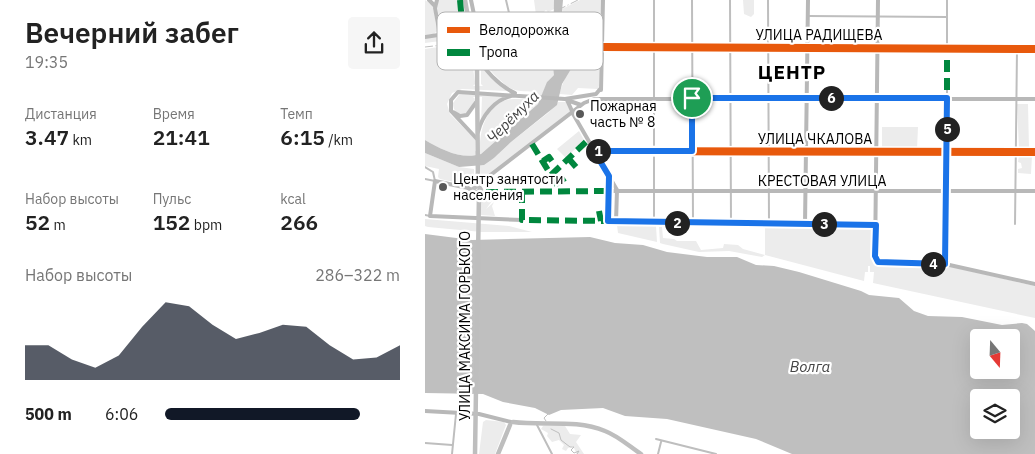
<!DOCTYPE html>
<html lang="ru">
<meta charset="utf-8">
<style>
body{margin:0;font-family:"IBM Plex Sans",sans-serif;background:#f6f6f6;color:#222;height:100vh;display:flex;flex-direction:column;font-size:19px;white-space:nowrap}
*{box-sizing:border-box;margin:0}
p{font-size:16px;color:#767676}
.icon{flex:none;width:28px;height:28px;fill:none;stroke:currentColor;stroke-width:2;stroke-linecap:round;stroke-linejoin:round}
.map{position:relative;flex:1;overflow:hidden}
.panel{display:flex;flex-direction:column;background:#fff;width:425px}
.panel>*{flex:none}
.needle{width:32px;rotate:161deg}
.tools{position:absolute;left:545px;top:329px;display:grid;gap:10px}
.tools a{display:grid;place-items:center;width:50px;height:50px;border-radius:5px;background:#fff;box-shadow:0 5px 20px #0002;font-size:25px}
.pin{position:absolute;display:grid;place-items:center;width:42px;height:42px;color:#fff;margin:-21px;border:2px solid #fff;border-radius:50%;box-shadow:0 1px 5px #0007}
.km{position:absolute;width:25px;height:25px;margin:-12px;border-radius:50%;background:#222;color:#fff;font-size:14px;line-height:25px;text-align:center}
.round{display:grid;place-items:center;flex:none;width:52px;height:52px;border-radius:5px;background:#f6f6f6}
.headline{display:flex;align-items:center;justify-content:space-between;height:85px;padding:0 25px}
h1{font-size:28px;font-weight:600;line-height:38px}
.stats{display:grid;grid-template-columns:repeat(3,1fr);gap:8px;height:85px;padding:5px 25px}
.stats div{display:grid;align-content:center}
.stats b{font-size:21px;font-weight:600}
.stats small{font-size:14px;font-weight:400}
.stats p{font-size:14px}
.chart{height:140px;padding:10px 25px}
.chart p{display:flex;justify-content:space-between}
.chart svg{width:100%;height:90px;margin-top:5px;fill:#111827;opacity:.7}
ul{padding:0 25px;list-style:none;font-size:16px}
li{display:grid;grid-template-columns:80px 60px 1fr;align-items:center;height:38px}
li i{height:12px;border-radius:6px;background:#111827}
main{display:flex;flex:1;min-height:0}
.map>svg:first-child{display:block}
</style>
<main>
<section class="panel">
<div class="headline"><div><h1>Вечерний забег</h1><p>19:35</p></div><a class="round"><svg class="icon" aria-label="share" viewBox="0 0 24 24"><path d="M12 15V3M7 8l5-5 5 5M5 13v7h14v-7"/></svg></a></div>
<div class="stats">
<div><p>Дистанция</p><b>3.47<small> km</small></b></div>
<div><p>Время</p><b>21:41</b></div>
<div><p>Темп</p><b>6:15<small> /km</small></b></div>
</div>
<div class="stats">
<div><p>Набор высоты</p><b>52<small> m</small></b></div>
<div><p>Пульс</p><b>152<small> bpm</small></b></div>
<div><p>kcal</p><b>266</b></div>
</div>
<div class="chart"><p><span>Набор высоты</span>286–322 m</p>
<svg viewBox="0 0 160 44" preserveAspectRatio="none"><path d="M0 44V27L10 27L20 34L30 38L40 32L50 18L60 6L70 8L80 17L90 24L100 21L110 17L120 18L130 27L140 34L150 33L160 27V44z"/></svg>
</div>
<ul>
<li><b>500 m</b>6:06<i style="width:83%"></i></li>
</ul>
</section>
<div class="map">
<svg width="610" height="454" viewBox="0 0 610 454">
<rect width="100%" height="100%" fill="#fff"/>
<path fill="#ececec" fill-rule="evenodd" d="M0,0L8,6L12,31L9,34L0,35Z
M13,0H34L37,30L17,32L12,7Z
M109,0H129V9L123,12L121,10C94,37 37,38 0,43V38L81,25L88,14L91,24L106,19L111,15Z
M155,0H176L174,86L173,89L153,88L147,95L134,94L147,59L137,9Z
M318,0H329V14L326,17L319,14Z
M129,13V75L123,81L113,104L56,154C37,160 17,150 0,140V49L76,38L101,28ZM54,46C46,53 78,85 87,89C94,92 104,91 111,92L106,101C103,100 97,99 92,99C64,97 54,128 55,150L50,151V139L25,114L22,104L27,93L37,89L82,91L56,66V84L58,86H48L50,84L46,49H43Z
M34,95L37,94L80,96L56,121L57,97H48L50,99L45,111L40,114C32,114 28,111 28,103Z
M133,102H141L146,111L61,177H56L55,165L69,158L86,142L123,113Z
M592,104H603L604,149H594Z
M457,127H493L492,149H457Z
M154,131L159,140L141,158L132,149Z
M0,153L34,167L49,169V175L42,185L15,179L13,177L14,169L0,166Z
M594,155H607L606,174L593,173V169L597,168L596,163L593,162Z
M59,195H66L67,201L61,209L69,202L67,206L70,216L55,215V198Z
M0,219L84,226L107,232H57L3,227L0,226Z
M192,225L231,226L232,242L193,233Z
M234,227H237L238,238L249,239L252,241H271L276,250L298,248L299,244L313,245L318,249L340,255V227L446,228L449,231V264L518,265L610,286V318L448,283L449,272H445V266H443V272H440L439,281L340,255L337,257L304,251L274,252L238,244L235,243Z
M61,420L79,422L81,425L70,454H54L58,422Z
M118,426H140L145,434L156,435L151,442L159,454H152L148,446L143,448L141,451L137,449L139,445L134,440L127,442L122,436L123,433L116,429Z"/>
<path fill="#bfbfbf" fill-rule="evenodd" d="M129,0H138L137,11L148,51L147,59L146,69L137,84L132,105L86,142L69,158L59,165L34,167L0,153V140C17,150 37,160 56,154L113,104L122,82L129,75C126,51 129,25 129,0Z
M0,234L47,240L165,237L190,243L218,245L242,252L282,257H312L331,265L349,266L374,272L436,291L444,295L474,298L489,311L503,316L537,317L577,325L597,323L602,324L610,331V454H367L331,439L242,419L200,416L178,408L136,410L124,415L110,408L78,402L58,394L0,393ZM554,338H586V370H554ZM554,398H586V430H554Z"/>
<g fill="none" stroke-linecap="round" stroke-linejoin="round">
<path stroke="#bfbfbf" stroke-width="1" d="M121,421L119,418L124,413
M126,429L134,433L136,440L145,447H149L146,450L149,453L154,451L152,454"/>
<path stroke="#bebebe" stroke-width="2" d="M267,0L268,223
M305,0L306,223
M343,0L344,224
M522,0V48
M383,16L522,17
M52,29L83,24L85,17L81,0
M177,47L610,49
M0,167L8,172L10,181L0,179
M0,215L5,216
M229,220V0
M590,224L592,49
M520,264L522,194V90
M112,425L127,454
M231,439L291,454
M0,443L27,445
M27,454L31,414
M233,454L236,442"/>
<path stroke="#b8b8b8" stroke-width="4" d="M4,0L10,6
M12,0L10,8L15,35
M453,0L450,260L455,263L520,264L610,284
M0,37L52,29L46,0
M51,53C58,69 74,86 90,93
M176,90L178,0
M142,100L156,105
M142,100L147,111
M28,112L35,116L42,115L52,101
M147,112L192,190L191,222
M53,132C57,116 69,100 86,96
M52,139L26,111V100L33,92L140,99L171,94L176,88
M169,151L610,152
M183,176V221L451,225
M59,180L159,103L169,99H610
M48,191L43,188L10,181L5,216L97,220
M184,191H610
M380,224L383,0
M0,411L54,414L86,422"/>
<path stroke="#bebebe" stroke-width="4.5" d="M40,0L52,68L53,185
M50,193L56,190L53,185L48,189L52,198
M88,422C118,426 151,419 180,431C193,436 204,446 216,454
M50,454L54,193
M73,454L85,425"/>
<path stroke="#bebebe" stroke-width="1" stroke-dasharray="8 2.5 1 2.5" stroke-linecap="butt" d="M0,47L61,40L85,34L153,0"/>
<path stroke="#00873e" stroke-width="6" stroke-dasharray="12 6" stroke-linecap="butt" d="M35,0L38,32
M522,90V48
M107,144L132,185V191
M144,159L151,167
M118,161L124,157L129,164
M126,175L163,140
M131,184L140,178
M97,191V220L183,221
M61,192L184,191
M174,211L176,221"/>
<g stroke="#fff" stroke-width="11">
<path id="cycleway" d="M177,47L610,49
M169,151L610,152"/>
</g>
<use href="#cycleway" stroke="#e8590c" stroke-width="8"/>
</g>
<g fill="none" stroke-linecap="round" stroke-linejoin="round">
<g stroke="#fff" stroke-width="10">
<path id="route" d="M267,98H522L520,264L453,262L450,256L451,225L183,221L184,176L169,151H267Z"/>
</g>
<use href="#route" stroke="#1a73e8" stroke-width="6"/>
</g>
<g fill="#595959" stroke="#fff" stroke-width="2">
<circle cx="155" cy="114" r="5"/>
<circle cx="18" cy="187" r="5"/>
</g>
<g text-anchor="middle" stroke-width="4.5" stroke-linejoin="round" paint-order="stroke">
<g font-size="14" fill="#000" stroke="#fff">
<text x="394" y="40">УЛИЦА РАДИЩЕВА</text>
<text x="390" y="144">УЛИЦА ЧКАЛОВА</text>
<text x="397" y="186">КРЕСТОВАЯ УЛИЦА</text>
<text transform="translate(40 326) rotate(-90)" y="5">УЛИЦА МАКСИМА ГОРЬКОГО</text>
</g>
<g font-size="14" fill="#000" stroke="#fff" text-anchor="start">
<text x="165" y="111">Пожарная<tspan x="165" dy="16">часть № 8</tspan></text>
<text x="28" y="184">Центр занятости<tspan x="28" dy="16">населения</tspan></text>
</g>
<g font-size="15" font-style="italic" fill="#444" stroke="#fff">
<text transform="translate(88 117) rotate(-45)" y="5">Черёмуха</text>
<text x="385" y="372">Волга</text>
</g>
<g font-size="19" font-weight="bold" letter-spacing="1" fill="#000" stroke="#fff">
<text x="367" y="79">ЦЕНТР</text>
</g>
</g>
<rect x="12" y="12" width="166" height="58" rx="8" fill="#fff" stroke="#b2b2b2" stroke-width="1"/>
<rect x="22" y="27" width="23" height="6" fill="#e8590c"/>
<rect x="22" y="49" width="23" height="7" fill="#00873e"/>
<g font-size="14" fill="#000">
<text x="54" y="35">Велодорожка</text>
<text x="54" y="57">Тропа</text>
</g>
</svg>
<div class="tools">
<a><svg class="needle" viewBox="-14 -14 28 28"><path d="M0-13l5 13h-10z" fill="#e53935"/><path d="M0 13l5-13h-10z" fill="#767676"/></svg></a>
<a><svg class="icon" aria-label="layers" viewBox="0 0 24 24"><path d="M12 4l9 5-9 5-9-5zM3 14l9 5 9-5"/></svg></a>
</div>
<div class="pin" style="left:267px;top:98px;background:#1e9e55"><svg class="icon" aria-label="arrive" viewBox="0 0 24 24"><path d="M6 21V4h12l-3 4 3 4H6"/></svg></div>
<b class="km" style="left:173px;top:151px">1</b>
<b class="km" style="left:252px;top:223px">2</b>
<b class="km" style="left:399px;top:224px">3</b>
<b class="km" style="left:508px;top:264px">4</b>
<b class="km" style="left:522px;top:129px">5</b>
<b class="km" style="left:406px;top:98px">6</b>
</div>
</main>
